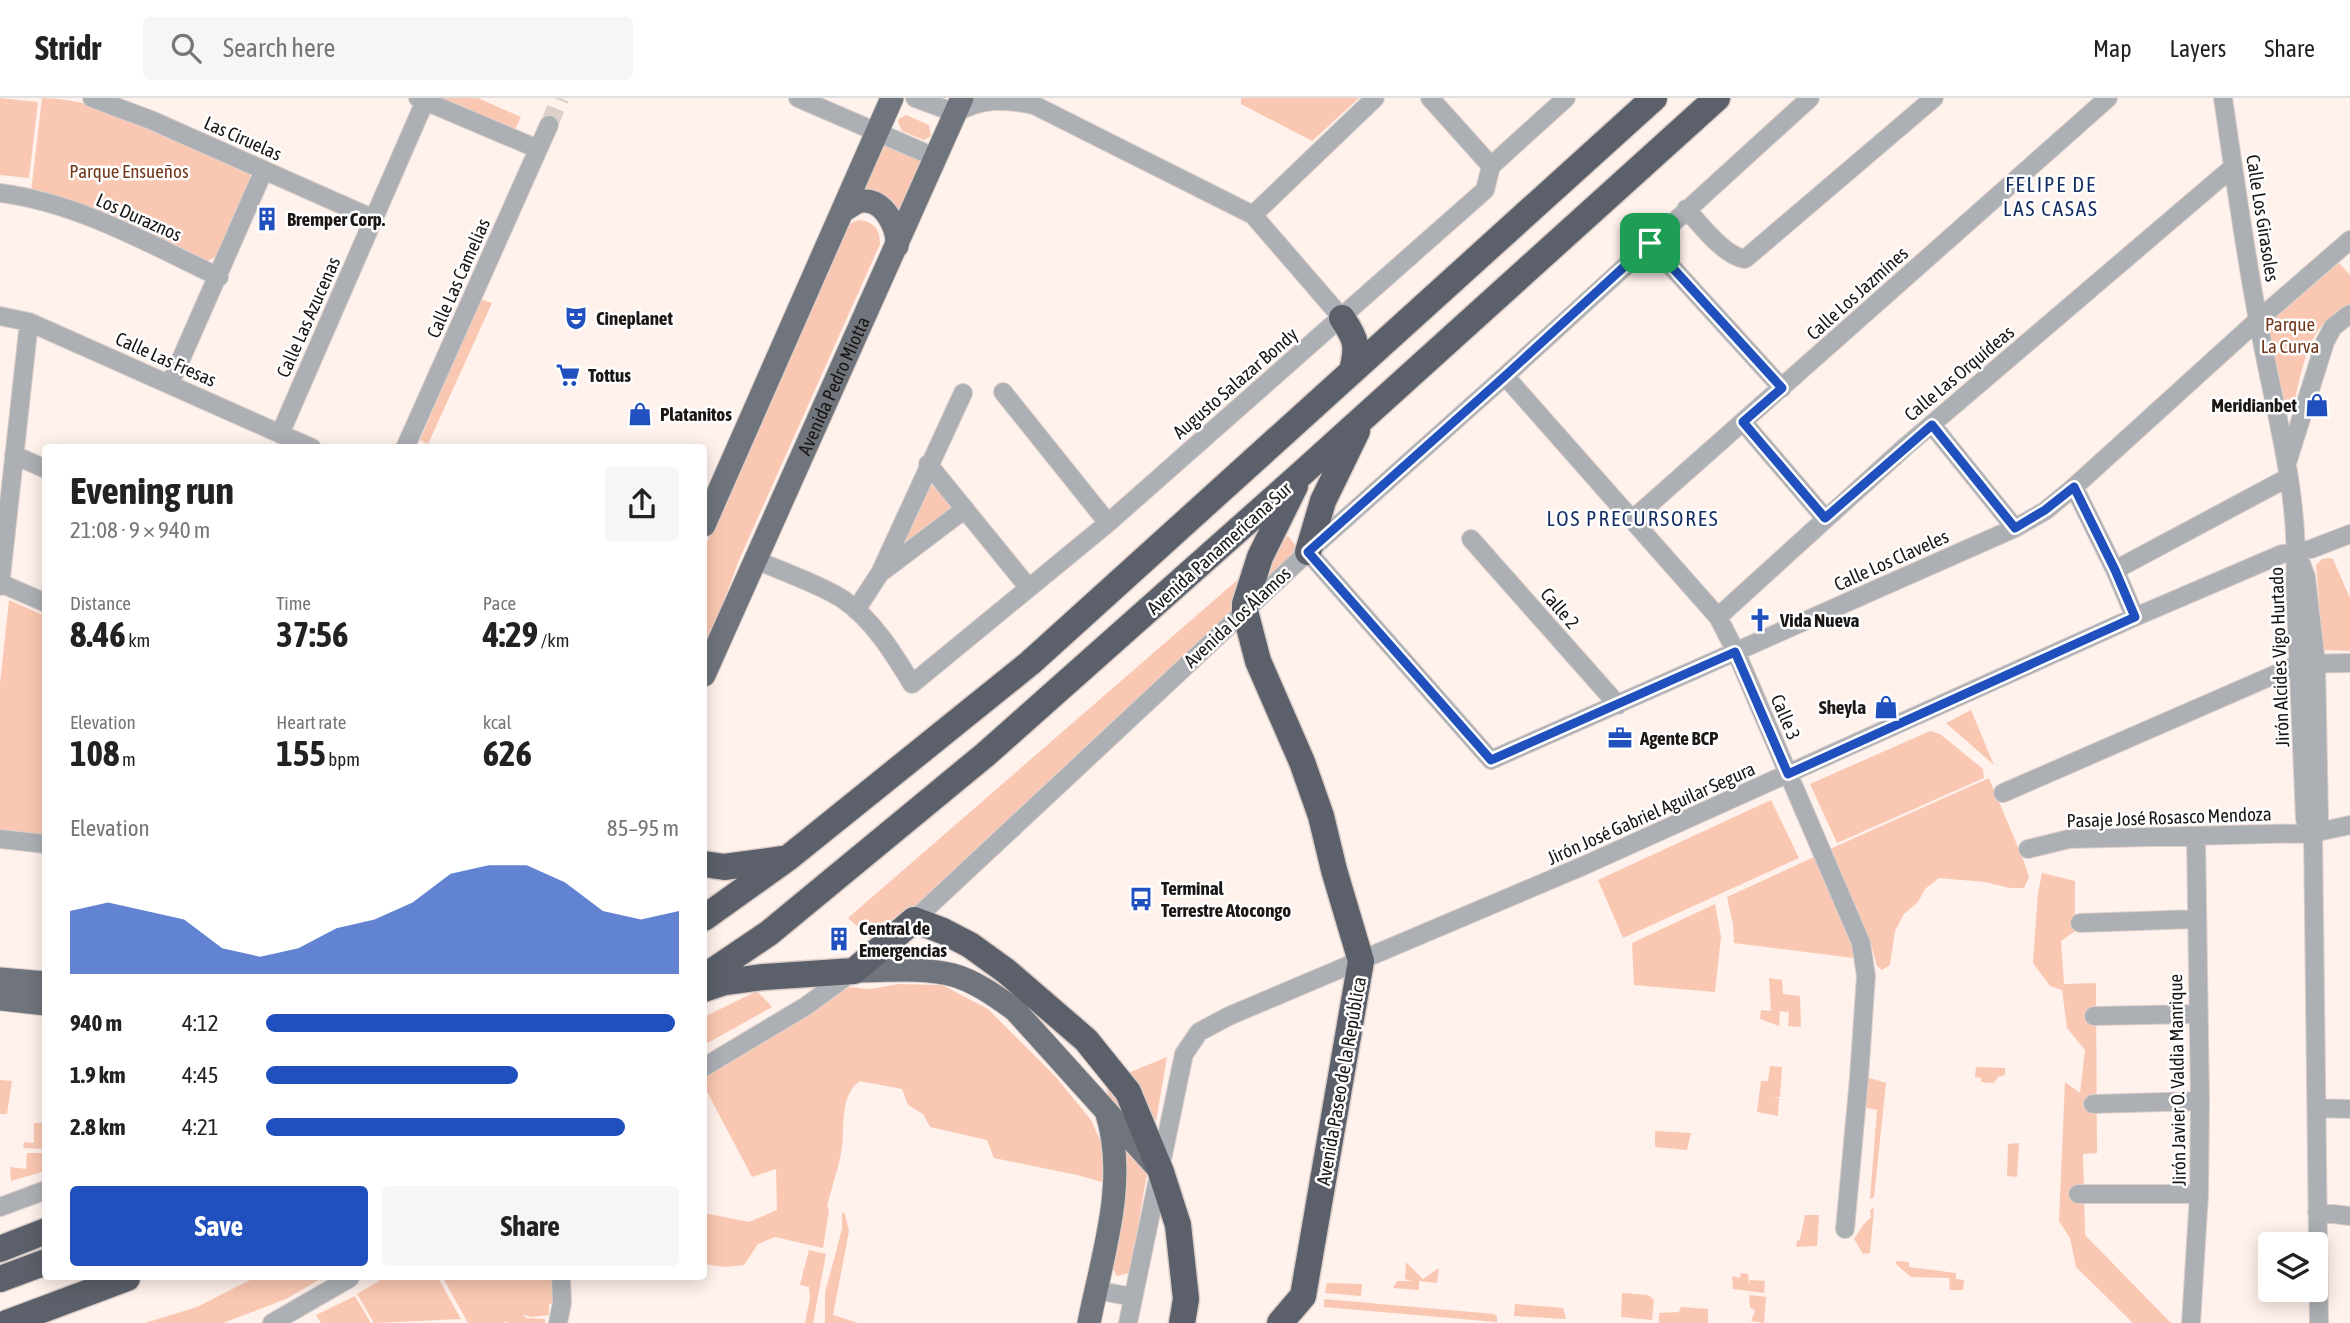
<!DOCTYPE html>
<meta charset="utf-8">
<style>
body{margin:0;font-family:"Asap Condensed",sans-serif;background:#f6f6f6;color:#222;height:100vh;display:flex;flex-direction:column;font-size:26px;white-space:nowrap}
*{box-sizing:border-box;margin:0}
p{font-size:23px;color:#767676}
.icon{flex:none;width:38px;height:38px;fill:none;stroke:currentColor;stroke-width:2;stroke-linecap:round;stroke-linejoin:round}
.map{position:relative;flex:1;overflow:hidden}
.side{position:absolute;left:42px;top:346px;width:665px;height:836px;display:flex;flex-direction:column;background:#fff;border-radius:7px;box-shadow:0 4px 18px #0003}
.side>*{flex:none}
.tools{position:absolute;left:2258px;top:1134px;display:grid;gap:14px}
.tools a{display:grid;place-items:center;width:70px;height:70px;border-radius:7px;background:#fff;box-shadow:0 4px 18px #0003;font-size:35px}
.pin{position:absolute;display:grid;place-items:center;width:60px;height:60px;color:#fff;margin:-30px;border-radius:14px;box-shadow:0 4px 10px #0006}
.round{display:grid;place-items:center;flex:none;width:74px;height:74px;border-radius:7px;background:#f6f6f6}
.headline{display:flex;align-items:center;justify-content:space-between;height:119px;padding:0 28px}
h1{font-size:38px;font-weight:700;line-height:52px}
.figures{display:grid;grid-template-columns:repeat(3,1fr);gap:10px;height:119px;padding:7px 28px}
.figures div{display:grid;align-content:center}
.figures b{font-size:35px;font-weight:700}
.figures small{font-size:19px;font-weight:400}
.figures p{font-size:19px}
.chart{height:196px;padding:14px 28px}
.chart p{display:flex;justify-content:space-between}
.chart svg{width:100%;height:126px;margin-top:7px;fill:#2050be;opacity:.7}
.action{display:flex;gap:14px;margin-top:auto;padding:14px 28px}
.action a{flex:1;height:80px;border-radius:7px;background:#2050be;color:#fff;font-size:28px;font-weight:700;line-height:80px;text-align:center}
.action a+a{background:#f6f6f6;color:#222}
ul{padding:0 28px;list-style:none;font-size:23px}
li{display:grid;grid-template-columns:112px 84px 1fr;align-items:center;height:52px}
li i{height:18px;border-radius:9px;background:#2050be}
header{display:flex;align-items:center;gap:42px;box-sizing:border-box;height:98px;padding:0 35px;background:#fff;border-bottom:2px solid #e0e0e0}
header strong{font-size:33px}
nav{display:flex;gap:38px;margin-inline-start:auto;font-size:24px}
.search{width:490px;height:63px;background:#f6f6f6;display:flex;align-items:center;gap:18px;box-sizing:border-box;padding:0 24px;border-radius:7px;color:#767676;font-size:26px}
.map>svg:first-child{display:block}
</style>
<header>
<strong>Stridr</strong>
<div class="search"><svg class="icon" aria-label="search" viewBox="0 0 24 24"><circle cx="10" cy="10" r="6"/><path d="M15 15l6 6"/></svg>Search here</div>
<nav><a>Map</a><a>Layers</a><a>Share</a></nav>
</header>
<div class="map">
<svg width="2350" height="1225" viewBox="0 0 2350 1225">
<rect width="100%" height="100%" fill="#fff1eb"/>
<path fill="#fac8b2" d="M0,0L38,4L29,80L0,77Z
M42,0C104,0 185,43 242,68L250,76L251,83L217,158L207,163L124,125L31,94Z
M433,0H478L521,19L513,36Z
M1241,0H1359L1312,43L1241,6Z
M906,17L929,27L931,38L924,42L902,33L898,24L899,21Z
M883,44L926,63L898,123L860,100Z
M860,122C874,124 880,131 880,146L739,462L704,556V451L846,130L853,124Z
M2339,165L2350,177V206C2339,212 2328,220 2320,230C2306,247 2298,286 2294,308L2289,315L2282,316L2265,228Z
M480,201L492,205L428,346L420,342Z
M933,388L952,403L954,409L902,453L898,442L925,390Z
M1288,438L1299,452L876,846L848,820Z
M2329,460L2333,461L2350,500V553L2323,552L2316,467L2322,461Z
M9,502L45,518V736L0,732V586Z
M1971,612L1994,667L1946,625Z
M1930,633L1940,636L1983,671L1984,680L1837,745L1810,686Z
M1989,680L2023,761L2029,779L2024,790H2010L1985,784L1939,780L1925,791L1918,804L1904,816L1895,833L1890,867L1882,872L1877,868L1870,842L1830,751Z
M1771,702L1799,760L1623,840L1598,782Z
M1814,759L1851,844L1854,860L1734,845L1733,826L1727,799Z
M2042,775L2075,783V833L2061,843L2064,886L2096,885L2097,1055L2083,1056L2085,1137L2171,1225H2133L2076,1169L2070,1140L2059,1123L2065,984L2080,995L2085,952L2067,930L2062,892L2050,888L2033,865L2038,795Z
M1715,806L1721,839L1715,894L1634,887L1632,845Z
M1769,880L1782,882L1783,896L1800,898L1801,929L1788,928L1789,914L1778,913L1780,914L1779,928L1760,921L1761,912L1771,913Z
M898,886L942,887L988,911L1055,978L1091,1022L1104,1051L1102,1084L1077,1077L994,1060L987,1042L930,1029L923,1016L908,1007L902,991L860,983C839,998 845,1028 842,1049C839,1069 832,1088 827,1108L829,1112L823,1150L775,1139L758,1146L744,1167L725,1169L704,1166V1115L749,1124L777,1112L776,1071L752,1079L704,988V977L849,889L870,891Z
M757,893L772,909L704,947V919Z
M1167,959L1130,1175L1117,1178L1111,1168L1118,1022L1106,990L1111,982Z
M1770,968L1782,969L1780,999H1773L1779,1000L1778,1018L1757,1014L1761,983H1768Z
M1976,969L2005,970V977L1998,979L1994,985L1981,984V980L1975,979Z
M1870,980L1886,985L1874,1099L1870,1101L1877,1012L1863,1009V982Z
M0,982L12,983L7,1016H0Z
M44,1018L45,1051L23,1050L24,1044L34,1045V1025H43Z
M1655,1033L1691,1035L1687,1052L1655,1049Z
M2019,1045L2017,1079L2007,1078L2008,1046Z
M27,1055H45V1073L11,1083L10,1069L26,1071Z
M1874,1110L1870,1155L1863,1156L1854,1141L1863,1127L1871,1119L1870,1112Z
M842,1114L845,1116L849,1133L833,1217L858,1225H825V1195L842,1131Z
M1805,1117H1819L1817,1148L1796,1149L1797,1143L1800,1141Z
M809,1152L826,1156L813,1225H805L810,1200L809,1189L800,1187Z
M1895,1163L1909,1164V1169L1956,1175V1181L1964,1182L1963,1192H1950L1949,1180L1911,1179L1897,1167Z
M1406,1164L1423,1181L1439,1170L1437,1185L1419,1183V1192L1393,1190L1397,1183H1412L1405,1181Z
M1741,1175L1748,1176L1749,1187L1750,1182L1765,1183L1764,1195L1733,1191L1732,1178L1740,1180Z
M254,1180H322L286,1201L223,1225H145L197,1209Z
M384,1180H438L461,1221L374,1225L357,1196Z
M443,1180H553L555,1205L549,1206V1217L532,1219L523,1217L526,1220L545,1221V1225H506L510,1222L503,1225H468Z
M1327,1185L1362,1186L1361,1198L1325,1195Z
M1622,1195L1648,1197L1654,1202L1652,1222L1621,1219Z
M1749,1197L1766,1199L1764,1225L1751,1223L1755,1213L1750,1209Z
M355,1198L371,1225H321L316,1217Z
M1324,1201L1494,1216L1497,1219V1224L1324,1209Z
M1515,1206L1563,1210L1566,1221L1514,1218Z
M1681,1209L1708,1211V1225H1659V1215L1679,1214Z"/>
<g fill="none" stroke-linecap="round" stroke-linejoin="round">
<path stroke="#ddd0cb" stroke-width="18" stroke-dasharray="18 9" stroke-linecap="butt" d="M549,27L560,0"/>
<g stroke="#dbcec9" stroke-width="20">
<path id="minor" d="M92,0L151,22L374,121
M418,0L538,51
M798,0L937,60
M915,0L956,15C981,0 1006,1 1034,7
M1026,0L1034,7L1253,117L1342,220
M1430,0L1491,68
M2223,0C2235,81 2246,163 2262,243C2277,322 2300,401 2295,482L2305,721L2313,735
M0,95C78,105 148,145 219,179
M1686,111C1701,127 1724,158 1745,161L1934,0
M1253,117L1375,0
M1650,145L1782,290
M0,218L29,224L312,350
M1505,278L1718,519L1736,554L1861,845L1866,878L1859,980L1845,1131
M170,286L264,72
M1003,294L1108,425
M1743,324L1825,420
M1932,327L2015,430
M280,336L425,3
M405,350L549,27
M14,357L46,371
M2288,362L2325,244L2333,229L2350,216
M928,366L1028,489
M2074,389L2115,472L2135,519
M1633,421L2108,0
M1471,441L1618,607
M1308,454L1491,662L2015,430L2045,413L2074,389L2258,222L2350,142
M2297,454L2306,479L2316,565L2319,721L2313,735L2319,1225
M756,462C781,473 822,487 844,502C873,522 894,556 912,586L1108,425L1485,92L1491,68L1566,0
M2115,472L2289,379
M883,473L965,411
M0,485L46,505
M0,488L29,224
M856,512L880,475L963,295
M1718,519L1905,349L2233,69
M2003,695L2299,566L2350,565
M0,741L46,746
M2028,751L2069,741L2313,735L2350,727
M914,822L1308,454L1505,278L1810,0
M2080,825L2196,821
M2094,918L2197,916
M704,969L806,908L851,875
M2093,1006L2200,1003
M2317,1010L2350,1011
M2078,1096H2199
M0,1109L46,1092
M2317,1114L2350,1118
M1095,1192L1133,1199
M272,1225L350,1180
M558,1225L562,1205L561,1180
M1128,1225L1184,956L1199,934L1229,918L1583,768L2135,519L2282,456L2311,451L2350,436
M2191,1225L2199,1096L2200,1003L2196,739"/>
</g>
<g stroke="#dbcec9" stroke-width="25">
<g id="major">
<path d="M843,113C848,110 857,103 863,103C885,101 898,131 897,148"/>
<path d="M704,427L892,0"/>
<path id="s1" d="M704,577L962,0"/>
<path d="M854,873C886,873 922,869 953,877C975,883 997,899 1015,912L1154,1066"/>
<path d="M0,881L46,885"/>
<path d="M0,901L46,906"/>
<path d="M1089,1225C1102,1158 1128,1084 1107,1016"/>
</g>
</g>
<g stroke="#dbcec9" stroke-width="29">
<path id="highway" d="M1342,220C1357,242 1358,248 1352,273
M1308,454L1323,403L1357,333
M704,766L724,769L783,761
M704,820L788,760L1030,565L1654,0
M704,879L769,835L986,656L1300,377L1717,0
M704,891L725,884L764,879L854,873L914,822L943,833L970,847L1006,873L1086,942L1128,994L1161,1074L1178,1127L1186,1201L1182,1225
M0,1151L46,1133
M0,1181L46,1164
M7,1225L127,1180
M1280,1225L1303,1198L1361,863L1334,772L1321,718L1302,664L1258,563L1245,513V506L1260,459L1295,388"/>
</g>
<use href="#minor" stroke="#acafb4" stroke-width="18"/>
<use href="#major" stroke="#70757d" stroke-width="23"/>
<use href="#highway" stroke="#5b606a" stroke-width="26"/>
</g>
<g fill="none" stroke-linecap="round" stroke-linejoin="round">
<g stroke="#fff" stroke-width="14">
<path id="route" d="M1650,145L1782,290L1743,324L1825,420L1932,327L2015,430L2045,412L2074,389L2115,472L2135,519L1788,676L1735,554L1491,662L1308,454L1505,278Z"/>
</g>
<use href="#route" stroke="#2050be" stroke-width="9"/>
</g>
<defs>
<g id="building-bare" transform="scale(1.89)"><path d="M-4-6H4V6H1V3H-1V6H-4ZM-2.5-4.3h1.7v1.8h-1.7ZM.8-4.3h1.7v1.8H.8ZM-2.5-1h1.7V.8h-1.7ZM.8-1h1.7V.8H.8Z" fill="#2050be" stroke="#fff" stroke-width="2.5" paint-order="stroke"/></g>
<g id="theatre-bare" transform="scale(1.89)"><path d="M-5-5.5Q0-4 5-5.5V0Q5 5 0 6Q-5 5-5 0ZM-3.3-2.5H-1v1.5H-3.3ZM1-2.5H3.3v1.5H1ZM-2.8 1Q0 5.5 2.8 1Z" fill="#2050be" stroke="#fff" stroke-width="2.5" paint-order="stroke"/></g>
<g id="supermarket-bare" transform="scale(1.89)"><path d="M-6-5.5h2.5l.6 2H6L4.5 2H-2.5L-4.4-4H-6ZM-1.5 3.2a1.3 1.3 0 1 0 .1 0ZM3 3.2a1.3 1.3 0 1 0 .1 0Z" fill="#2050be" stroke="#fff" stroke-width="2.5" paint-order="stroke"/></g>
<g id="shop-bare" transform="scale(1.89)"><path d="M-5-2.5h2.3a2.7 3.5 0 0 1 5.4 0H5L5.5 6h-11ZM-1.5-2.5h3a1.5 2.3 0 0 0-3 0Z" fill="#2050be" stroke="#fff" stroke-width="2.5" paint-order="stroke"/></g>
<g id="church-bare" transform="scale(1.89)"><path d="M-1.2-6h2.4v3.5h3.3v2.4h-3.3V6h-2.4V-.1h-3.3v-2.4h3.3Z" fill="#2050be" stroke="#fff" stroke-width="2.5" paint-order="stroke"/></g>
<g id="office-bare" transform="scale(1.89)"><path d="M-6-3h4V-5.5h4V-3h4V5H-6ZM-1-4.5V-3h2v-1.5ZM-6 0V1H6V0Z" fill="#2050be" stroke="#fff" stroke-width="2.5" paint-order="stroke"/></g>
<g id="bus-bare" transform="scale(1.89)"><path d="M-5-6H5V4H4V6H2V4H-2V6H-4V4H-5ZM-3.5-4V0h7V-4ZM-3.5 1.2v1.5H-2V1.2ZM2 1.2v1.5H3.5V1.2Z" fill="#2050be" stroke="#fff" stroke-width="2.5" paint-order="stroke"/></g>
</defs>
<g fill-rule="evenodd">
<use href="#building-bare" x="267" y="121"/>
<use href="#theatre-bare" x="576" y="220"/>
<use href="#supermarket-bare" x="568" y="277"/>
<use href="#shop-bare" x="2317" y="307"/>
<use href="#shop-bare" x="640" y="316"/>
<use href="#church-bare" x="1760" y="522"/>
<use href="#shop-bare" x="1886" y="609"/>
<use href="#office-bare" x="1620" y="640"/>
<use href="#bus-bare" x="1141" y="801"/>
<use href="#building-bare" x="839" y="841"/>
</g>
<g text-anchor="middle" stroke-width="5" stroke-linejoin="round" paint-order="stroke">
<g font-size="19" fill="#1b1715" stroke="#fff">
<text transform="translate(243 40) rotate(24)" y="7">Las Ciruelas</text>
<text transform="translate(139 119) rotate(24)" y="7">Los Duraznos</text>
<text transform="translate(2263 120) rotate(81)" y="7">Calle Los Girasoles</text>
<text transform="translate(458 180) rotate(-66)" y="7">Calle Las Camelias</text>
<text transform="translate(1857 195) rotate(-42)" y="7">Calle Los Jazmínes</text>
<text transform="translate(308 219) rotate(-66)" y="7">Calle Las Azucenas</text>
<text transform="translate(166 261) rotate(24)" y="7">Calle Las Fresas</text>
<text transform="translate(1959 275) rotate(-40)" y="7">Calle Las Orquídeas</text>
<text transform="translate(1235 285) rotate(-41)" y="7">Augusto Salazar Bondy</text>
<text dy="7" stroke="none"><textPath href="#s1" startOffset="317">Avenida Pedro Miotta</textPath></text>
<text transform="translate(1219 450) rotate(-42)" y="7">Avenida Panamericana Sur</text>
<text transform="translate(1891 462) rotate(-24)" y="7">Calle Los Claveles</text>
<text transform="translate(1560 510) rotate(49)" y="7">Calle 2</text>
<text transform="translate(1237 519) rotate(-43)" y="7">Avenida Los Álamos</text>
<text transform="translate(2279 559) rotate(-92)" y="7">Jirón Alcides Vigo Hurtado</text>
<text transform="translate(1786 619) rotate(67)" y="7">Calle 3</text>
<text transform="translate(1651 715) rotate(-24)" y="7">Jirón José Gabriel Aguilar Segura</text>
<text transform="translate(2169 719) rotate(-2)" y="7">Pasaje José Rosasco Mendoza</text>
<text transform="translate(2177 982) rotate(-91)" y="7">Jirón Javier O. Valdia Manrique</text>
<text transform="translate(1341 983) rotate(-80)" y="7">Avenida Paseo de la República</text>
</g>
<g font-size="19" fill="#73381c" stroke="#fff">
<text x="129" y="80">Parque Ensueños</text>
<text x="2290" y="233">Parque<tspan x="2290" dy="22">La Curva</tspan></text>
</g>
<g font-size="19" font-weight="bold" fill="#1b1715" stroke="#fff" text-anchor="start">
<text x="287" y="128">Bremper Corp.</text>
<text x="596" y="227">Cineplanet</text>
<text x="588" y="284">Tottus</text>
<text x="2297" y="314" text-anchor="end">Meridianbet</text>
<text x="660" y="323">Platanitos</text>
<text x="1780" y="529">Vida Nueva</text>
<text x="1866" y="616" text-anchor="end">Sheyla</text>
<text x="1640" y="647">Agente BCP</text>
<text x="1161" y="797">Terminal<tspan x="1161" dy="22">Terrestre Atocongo</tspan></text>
<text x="859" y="837">Central de<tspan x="859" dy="22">Emergencias</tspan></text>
</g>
<g font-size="21" letter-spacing="2" fill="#152f64" stroke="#fff">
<text x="2051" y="94">FELIPE DE<tspan x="2051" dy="24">LAS CASAS</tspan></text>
<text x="1633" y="428">LOS PRECURSORES</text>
</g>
</g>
</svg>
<div class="tools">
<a><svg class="icon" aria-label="layers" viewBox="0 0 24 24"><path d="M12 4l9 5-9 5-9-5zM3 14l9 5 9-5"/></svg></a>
</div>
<div class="pin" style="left:1650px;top:145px;background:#1e9e55"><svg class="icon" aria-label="arrive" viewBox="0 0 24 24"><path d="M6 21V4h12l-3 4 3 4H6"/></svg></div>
<section class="side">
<div class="headline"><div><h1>Evening run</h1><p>21:08 · 9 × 940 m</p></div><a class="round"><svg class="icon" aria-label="share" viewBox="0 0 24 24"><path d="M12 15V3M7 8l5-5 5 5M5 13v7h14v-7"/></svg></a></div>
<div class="figures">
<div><p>Distance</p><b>8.46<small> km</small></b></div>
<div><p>Time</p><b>37:56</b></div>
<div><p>Pace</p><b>4:29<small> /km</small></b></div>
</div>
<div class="figures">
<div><p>Elevation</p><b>108<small> m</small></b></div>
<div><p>Heart rate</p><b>155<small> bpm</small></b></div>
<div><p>kcal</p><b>626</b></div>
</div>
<div class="chart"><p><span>Elevation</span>85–95 m</p>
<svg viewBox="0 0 160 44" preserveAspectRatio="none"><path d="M0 44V22L10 19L20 22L30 25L40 35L50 38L60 35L70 28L80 25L90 19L100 9L110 6L120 6L130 12L140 22L150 25L160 22V44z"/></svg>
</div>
<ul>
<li><b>940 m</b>4:12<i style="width:99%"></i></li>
<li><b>1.9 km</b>4:45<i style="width:61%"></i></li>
<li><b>2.8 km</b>4:21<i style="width:87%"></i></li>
</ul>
<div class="action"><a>Save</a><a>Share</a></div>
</section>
</div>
